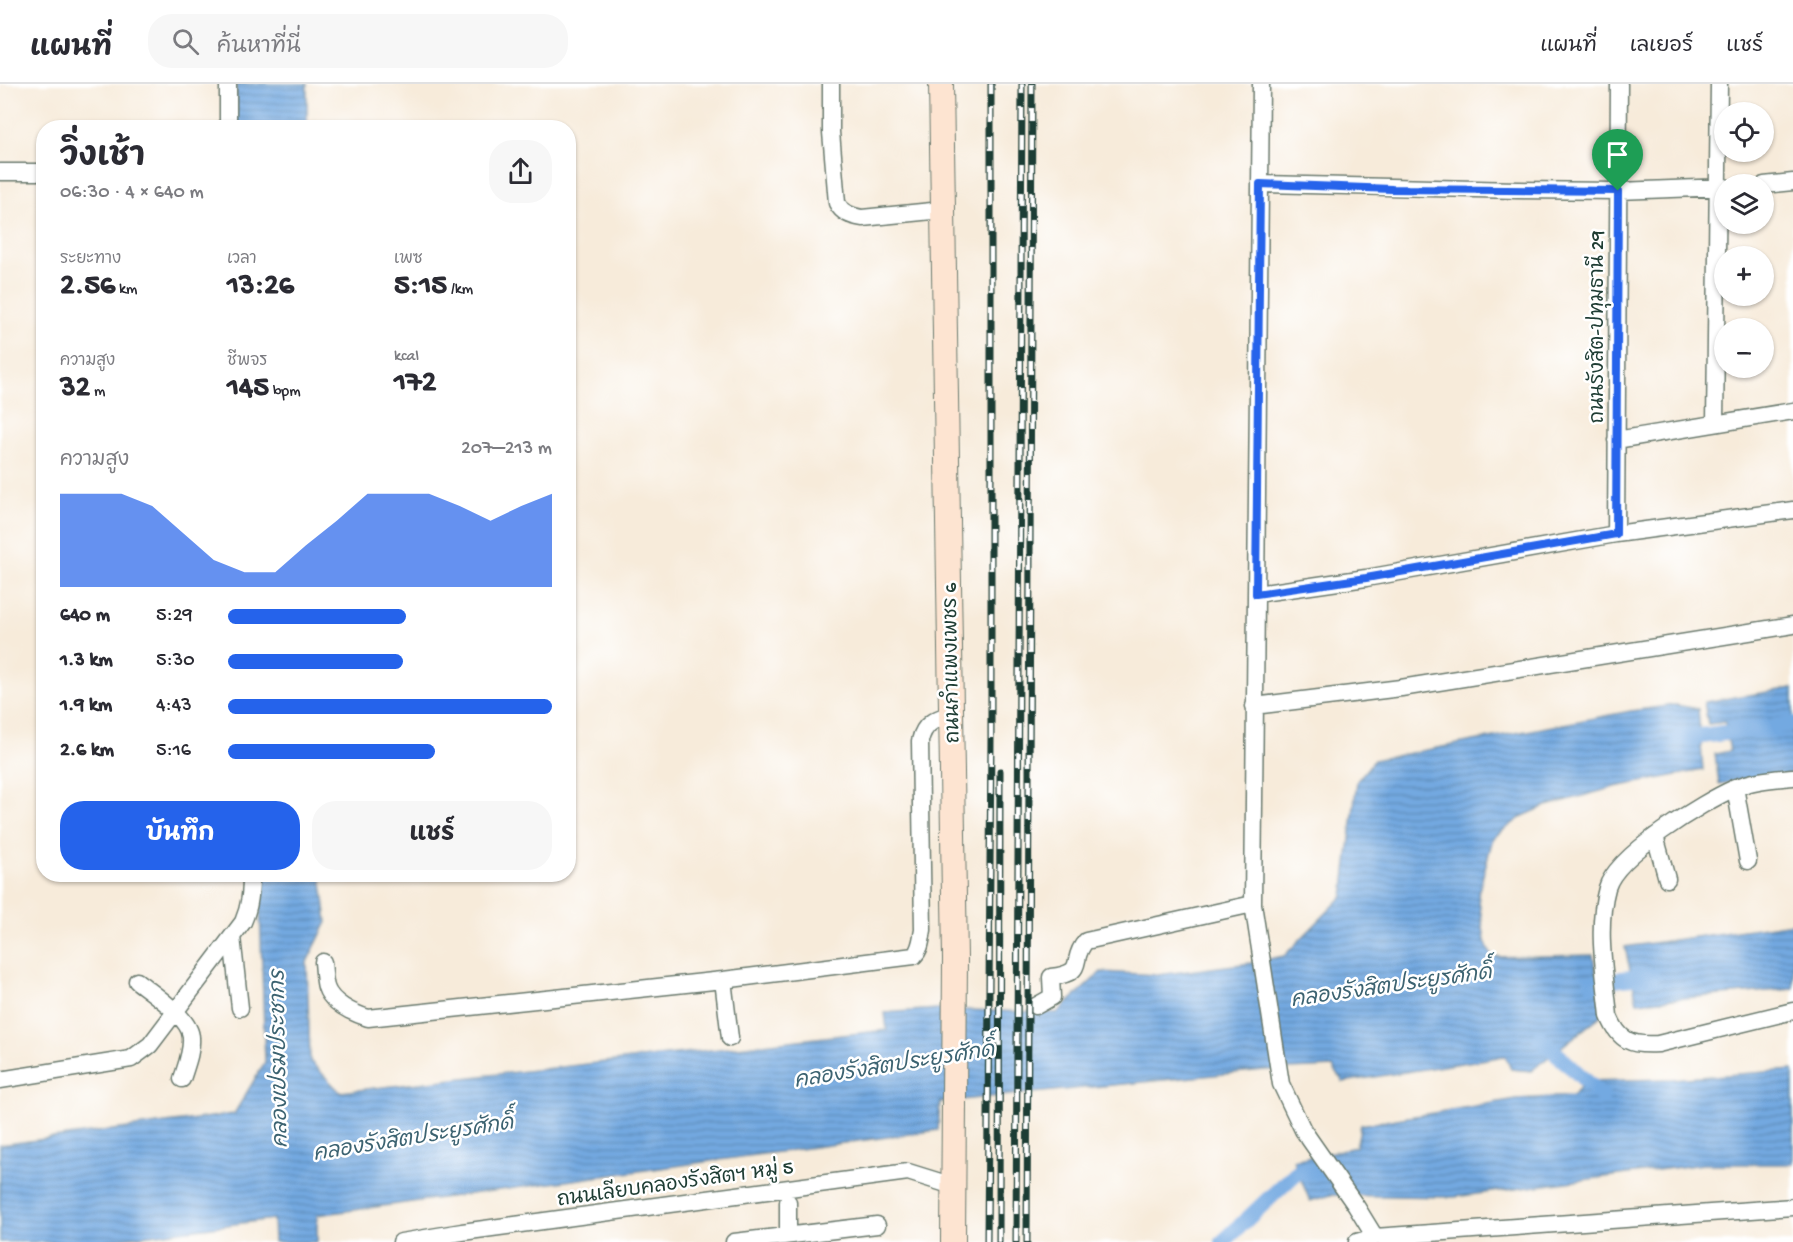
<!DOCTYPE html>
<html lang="th">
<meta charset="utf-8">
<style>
body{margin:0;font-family:"Gochi Hand","Playpen Sans Thai",sans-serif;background:#f7f7f7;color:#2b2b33;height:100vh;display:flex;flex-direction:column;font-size:22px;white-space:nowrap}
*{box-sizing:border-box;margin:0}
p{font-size:20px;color:#7c7c81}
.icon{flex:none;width:33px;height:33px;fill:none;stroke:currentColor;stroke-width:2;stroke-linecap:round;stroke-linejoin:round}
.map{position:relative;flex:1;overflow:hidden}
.side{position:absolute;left:36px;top:36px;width:540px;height:762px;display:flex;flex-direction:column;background:#fff;border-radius:24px;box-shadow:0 2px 4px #0004}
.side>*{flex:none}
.controls{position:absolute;left:1714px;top:18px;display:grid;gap:12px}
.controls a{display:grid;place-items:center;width:60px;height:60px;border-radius:50%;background:#fff;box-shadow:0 2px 4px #0004;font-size:30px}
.pin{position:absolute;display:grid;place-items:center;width:51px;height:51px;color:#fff;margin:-62px -26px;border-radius:50% 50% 50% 0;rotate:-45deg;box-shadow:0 0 6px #0007}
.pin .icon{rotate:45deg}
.round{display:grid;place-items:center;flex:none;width:63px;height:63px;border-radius:24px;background:#f7f7f7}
.overview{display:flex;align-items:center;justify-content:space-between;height:102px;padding:0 24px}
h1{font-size:33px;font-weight:700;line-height:45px}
.metrics{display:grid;grid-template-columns:repeat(3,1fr);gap:9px;height:102px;padding:6px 24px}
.metrics div{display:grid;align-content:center}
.metrics b{font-size:30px;font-weight:700}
.metrics small{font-size:16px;font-weight:400}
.metrics p{font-size:16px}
.chart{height:168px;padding:12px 24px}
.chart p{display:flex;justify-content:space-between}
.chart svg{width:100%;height:108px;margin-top:6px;fill:#2563eb;opacity:.7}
.button{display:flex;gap:12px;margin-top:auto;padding:12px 24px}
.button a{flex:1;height:69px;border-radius:24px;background:#2563eb;color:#fff;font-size:24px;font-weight:700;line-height:69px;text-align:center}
.button a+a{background:#f7f7f7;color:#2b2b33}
ul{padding:0 24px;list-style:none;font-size:20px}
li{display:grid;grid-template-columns:96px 72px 1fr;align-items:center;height:45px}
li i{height:15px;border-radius:8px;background:#2563eb}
header{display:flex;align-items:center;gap:36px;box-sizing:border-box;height:84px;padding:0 30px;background:#fff;border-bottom:2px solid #e1e1e2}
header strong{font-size:28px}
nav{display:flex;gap:33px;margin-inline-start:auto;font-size:21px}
.search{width:420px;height:54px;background:#f7f7f7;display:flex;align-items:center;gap:15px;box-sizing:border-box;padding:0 21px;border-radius:24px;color:#7c7c81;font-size:22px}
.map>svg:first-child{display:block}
</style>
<header>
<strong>แผนที่</strong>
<div class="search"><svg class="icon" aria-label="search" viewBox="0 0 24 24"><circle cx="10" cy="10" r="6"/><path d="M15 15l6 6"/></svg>ค้นหาที่นี่</div>
<nav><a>แผนที่</a><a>เลเยอร์</a><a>แชร์</a></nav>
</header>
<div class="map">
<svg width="1793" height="1158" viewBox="0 0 1793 1158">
<defs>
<pattern id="water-rules" width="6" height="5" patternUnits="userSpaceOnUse" patternTransform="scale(1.5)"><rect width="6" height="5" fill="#73a9e1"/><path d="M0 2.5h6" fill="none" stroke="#5e8bb7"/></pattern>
</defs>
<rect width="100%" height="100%" fill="#fff"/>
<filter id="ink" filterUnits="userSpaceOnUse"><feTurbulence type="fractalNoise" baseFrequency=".0167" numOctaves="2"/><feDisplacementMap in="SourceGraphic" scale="12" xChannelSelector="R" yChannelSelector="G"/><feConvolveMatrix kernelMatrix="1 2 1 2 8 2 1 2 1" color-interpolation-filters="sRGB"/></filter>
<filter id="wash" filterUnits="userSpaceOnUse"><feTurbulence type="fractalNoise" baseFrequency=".008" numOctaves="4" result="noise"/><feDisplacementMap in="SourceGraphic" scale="24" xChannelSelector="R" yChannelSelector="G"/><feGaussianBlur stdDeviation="1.35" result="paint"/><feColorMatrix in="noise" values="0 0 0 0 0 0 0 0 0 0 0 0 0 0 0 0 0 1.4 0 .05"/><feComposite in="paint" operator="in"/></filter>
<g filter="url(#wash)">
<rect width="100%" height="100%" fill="#f7ebda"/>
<path fill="url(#water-rules)" stroke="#49738a" stroke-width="1.5" d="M236,0H307V43H237Z
M1793,604V689L1719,700L1715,670L1730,667L1725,638L1708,640L1704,618Z
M1675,621L1698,625L1703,686L1615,703L1546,722L1523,732L1493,754L1478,810L1485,857L1492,873L1593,871L1603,930L1531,987L1511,985L1505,972L1343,998L1333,983L1264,986L940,1018L938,1046L317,1131V1158H274L273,1135L96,1158H0V1061L234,1030L265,978L259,791H321L327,838L307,878L310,977L340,1008L887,946L885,929L937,925L1057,929L1101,888L1158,891L1250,879L1284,872L1343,812L1357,697L1374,676L1631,627Z
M1793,839V905L1637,918L1625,863Z
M1793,986V1080H1703L1454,1113L1330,1111L1310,1117L1293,1076L1356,1063L1361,1041L1517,1015L1572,1012L1586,997L1672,995Z"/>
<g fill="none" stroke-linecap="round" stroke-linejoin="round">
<path stroke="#73a9e1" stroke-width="16" d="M1678,655L1793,640
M1591,898L1652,892
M1540,954L1602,1012
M1223,1158L1296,1089L1319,1084"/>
</g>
</g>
<g filter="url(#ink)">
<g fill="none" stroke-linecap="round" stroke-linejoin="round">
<g stroke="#6b7a6e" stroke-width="19">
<path id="minor" d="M228,0V44
M831,0V48L837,119C842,129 851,132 862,134L942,126
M1261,0L1253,820L1281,1000L1303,1046L1356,1122L1375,1153
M0,88H44
M1260,100L1518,106L1618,107L1725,103
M1764,101L1793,98
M1715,339L1719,0
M1616,356L1793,327
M1616,450L1619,0
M1256,510L1366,494L1616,450L1793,426
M1254,622L1401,604L1793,541
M1793,693C1774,695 1753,696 1735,704C1703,718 1616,771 1607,804C1596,844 1605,890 1609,932C1619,957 1631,962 1658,960L1793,927
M1735,703L1748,777
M1655,752L1667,795
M232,853L240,924
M323,878C324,886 324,896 326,903C331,919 353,929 368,934L723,896L914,872C921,865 921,856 923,846L920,657C924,639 935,635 951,630
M723,896L730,954
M137,897C152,909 191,934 191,954C192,968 186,982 182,995
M1036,922L1052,913L1051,893C1089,888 1068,877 1086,857L1253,820
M0,996L131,975L150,961L243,838C250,822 251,808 251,790
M788,1118V1151
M401,1158L462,1148L908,1088L953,1102
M734,1158L877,1141
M1357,1158L1375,1153L1793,1123"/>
</g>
<g stroke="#6b7a6e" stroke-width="26">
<path id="secondary" d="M941,0L955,875L953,1158"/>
</g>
<use href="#minor" stroke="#fff" stroke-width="16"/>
<use href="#secondary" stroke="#fde4d1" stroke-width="24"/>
<g stroke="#1f3d34" stroke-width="7">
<path id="rail" d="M987,1158L991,656V0
M999,1158L1000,687
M1016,1158L1022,0
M1027,1158L1032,0"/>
</g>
<use href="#rail" stroke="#fff" stroke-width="4.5" stroke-dasharray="14" stroke-linecap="butt"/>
</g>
</g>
<g fill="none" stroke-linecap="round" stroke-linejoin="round" filter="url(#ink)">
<g stroke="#fff" stroke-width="12">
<path id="route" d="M1260,100L1392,105L1618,107L1616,450L1366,494L1256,510Z"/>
</g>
<use href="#route" stroke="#2563eb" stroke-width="8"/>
</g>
<g text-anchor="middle" stroke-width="5" stroke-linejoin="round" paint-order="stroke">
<g font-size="20" fill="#1f3d34" stroke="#fff">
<text transform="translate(1596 243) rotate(-90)" y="7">ถนนรังสิต-ปทุมธานี 29</text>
<text transform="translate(950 579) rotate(-91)" y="7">ถนนกำแพงเพชร 6</text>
<text transform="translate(675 1098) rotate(-8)" y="7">ถนนเลียบคลองรังสิตฯ หมู่ 5</text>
</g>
<g font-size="21" font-style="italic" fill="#3c6371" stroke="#fff">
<text transform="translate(1391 901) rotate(-8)" y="7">คลองรังสิตประยูรศักดิ์</text>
<text transform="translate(278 975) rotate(-91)" y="7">คลองเปรมประชากร</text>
<text transform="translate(894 980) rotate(-9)" y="7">คลองรังสิตประยูรศักดิ์</text>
<text transform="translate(413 1053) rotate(-9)" y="7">คลองรังสิตประยูรศักดิ์</text>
</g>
</g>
</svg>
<div class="controls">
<a><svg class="icon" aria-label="locate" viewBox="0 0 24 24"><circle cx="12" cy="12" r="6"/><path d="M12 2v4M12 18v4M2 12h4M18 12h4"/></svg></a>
<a><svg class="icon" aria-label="layers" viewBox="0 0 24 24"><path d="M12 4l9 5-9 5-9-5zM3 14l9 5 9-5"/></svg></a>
<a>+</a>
<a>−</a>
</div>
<div class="pin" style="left:1618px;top:107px;background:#1e9e55"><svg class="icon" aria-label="arrive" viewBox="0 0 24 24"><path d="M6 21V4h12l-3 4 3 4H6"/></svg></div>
<section class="side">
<div class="overview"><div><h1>วิ่งเช้า</h1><p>06:30 · 4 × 640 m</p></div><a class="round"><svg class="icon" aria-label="share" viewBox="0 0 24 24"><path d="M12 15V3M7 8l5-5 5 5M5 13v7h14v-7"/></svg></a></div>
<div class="metrics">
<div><p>ระยะทาง</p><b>2.56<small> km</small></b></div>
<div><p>เวลา</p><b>13:26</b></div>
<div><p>เพซ</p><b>5:15<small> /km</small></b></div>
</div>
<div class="metrics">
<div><p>ความสูง</p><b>32<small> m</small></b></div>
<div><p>ชีพจร</p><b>145<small> bpm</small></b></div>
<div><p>kcal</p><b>172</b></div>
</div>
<div class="chart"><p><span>ความสูง</span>207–213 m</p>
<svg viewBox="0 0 160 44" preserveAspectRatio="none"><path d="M0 44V6L10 6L20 6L30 11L40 22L50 33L60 38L70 38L80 27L90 17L100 6L110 6L120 6L130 11L140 17L150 11L160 6V44z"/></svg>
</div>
<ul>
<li><b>640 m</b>5:29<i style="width:55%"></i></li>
<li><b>1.3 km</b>5:30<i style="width:54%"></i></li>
<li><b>1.9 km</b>4:43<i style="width:100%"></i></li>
<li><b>2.6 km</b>5:16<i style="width:64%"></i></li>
</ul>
<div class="button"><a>บันทึก</a><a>แชร์</a></div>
</section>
</div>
